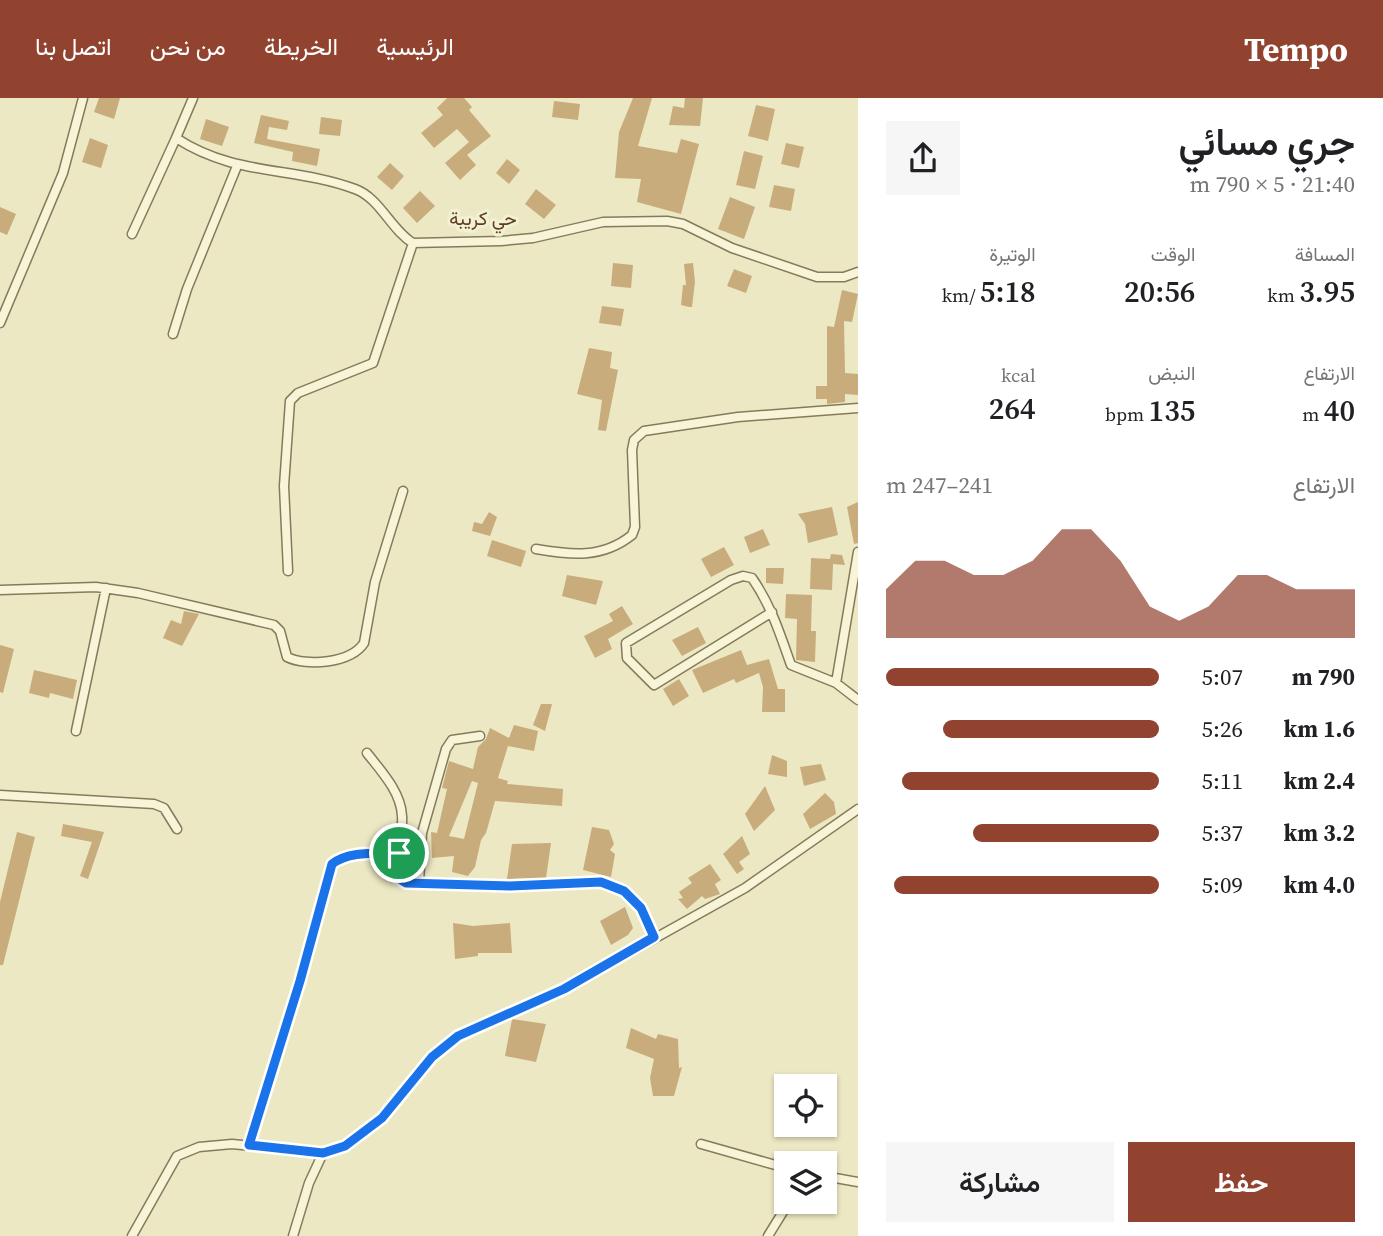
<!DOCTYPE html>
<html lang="ar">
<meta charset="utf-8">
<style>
body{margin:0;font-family:"Source Serif 4",Vazirmatn,serif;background:#f6f6f6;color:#202124;direction:rtl;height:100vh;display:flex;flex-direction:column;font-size:26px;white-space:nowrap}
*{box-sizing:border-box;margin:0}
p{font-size:23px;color:#757577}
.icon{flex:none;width:38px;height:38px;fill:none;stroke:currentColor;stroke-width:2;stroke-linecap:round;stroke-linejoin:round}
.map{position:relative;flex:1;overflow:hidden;direction:ltr}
.drawer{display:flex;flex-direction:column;background:#fff;width:525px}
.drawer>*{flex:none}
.tools{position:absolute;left:774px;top:976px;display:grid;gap:14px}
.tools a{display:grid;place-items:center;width:63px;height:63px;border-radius:0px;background:#fff;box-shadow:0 2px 5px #0004;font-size:35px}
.pin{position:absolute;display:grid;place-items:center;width:60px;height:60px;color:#fff;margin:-30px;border:4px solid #fff;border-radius:50%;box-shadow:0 2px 7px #0007}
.round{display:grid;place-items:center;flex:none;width:74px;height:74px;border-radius:0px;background:#f6f6f6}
.head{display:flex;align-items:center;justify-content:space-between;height:119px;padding:0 28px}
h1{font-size:38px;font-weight:600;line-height:52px}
.figures{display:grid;grid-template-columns:repeat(3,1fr);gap:10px;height:119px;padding:7px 28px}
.figures div{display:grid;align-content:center}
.figures b{font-size:30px;font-weight:600}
.figures small{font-size:19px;font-weight:400}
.figures p{font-size:19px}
.chart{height:196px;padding:14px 28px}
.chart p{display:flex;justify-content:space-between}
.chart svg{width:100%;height:126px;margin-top:7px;fill:#91432f;opacity:.7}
.primary-button{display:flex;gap:14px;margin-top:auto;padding:14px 28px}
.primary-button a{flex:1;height:80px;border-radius:0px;background:#91432f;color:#fff;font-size:28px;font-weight:600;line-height:80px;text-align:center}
.primary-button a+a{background:#f6f6f6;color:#202124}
ul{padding:0 28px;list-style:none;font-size:23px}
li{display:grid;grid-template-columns:112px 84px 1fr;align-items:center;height:52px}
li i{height:18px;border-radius:9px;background:#91432f}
header{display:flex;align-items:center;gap:42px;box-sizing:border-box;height:98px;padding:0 35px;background:#91432f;color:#fff}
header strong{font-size:33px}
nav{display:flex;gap:38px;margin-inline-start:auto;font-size:24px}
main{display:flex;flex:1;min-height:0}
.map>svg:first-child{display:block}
</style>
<header>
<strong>Tempo</strong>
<nav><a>الرئيسية</a><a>الخريطة</a><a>من نحن</a><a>اتصل بنا</a></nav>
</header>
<main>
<section class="drawer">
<div class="head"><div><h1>جري مسائي</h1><p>21:40 · 5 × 790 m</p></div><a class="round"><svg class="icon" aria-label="share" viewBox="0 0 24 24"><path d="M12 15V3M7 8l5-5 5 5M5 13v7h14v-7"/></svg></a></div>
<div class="figures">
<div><p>المسافة</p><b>3.95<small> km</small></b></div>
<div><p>الوقت</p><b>20:56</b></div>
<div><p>الوتيرة</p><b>5:18<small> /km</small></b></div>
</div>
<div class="figures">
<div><p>الارتفاع</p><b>40<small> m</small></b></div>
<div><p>النبض</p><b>135<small> bpm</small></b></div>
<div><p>kcal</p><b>264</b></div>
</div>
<div class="chart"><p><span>الارتفاع</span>241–247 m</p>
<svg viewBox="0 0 160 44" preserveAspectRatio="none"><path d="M0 44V27L10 17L20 17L30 22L40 22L50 17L60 6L70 6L80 17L90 33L100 38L110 33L120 22L130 22L140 27L150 27L160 27V44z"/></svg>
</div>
<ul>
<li><b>790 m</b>5:07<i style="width:100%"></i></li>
<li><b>1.6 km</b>5:26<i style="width:79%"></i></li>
<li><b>2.4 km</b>5:11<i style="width:94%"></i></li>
<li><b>3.2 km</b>5:37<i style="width:68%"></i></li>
<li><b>4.0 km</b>5:09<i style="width:97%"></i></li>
</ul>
<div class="primary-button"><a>حفظ</a><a>مشاركة</a></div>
</section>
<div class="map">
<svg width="858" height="1138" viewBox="0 0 858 1138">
<rect width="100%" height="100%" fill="#ece8c4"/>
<path fill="#c8ac7c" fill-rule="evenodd" d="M99,0H120L114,21L94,14Z
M447,0H464L472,9L469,12L491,38L467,57L476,67L460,82L445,65L469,44L457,31L434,50L421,35L443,17L437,10Z
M633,0H652L638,48L677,55L681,41L699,46L681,116L637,104L641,81L615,80L619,34Z
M685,0H703L700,28L669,27L673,8L684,10Z
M554,3L580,6L578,22L552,19Z
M756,7L775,11L768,43L748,38Z
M261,17L289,23L287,32L269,29L267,41L320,51L317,68L292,63L293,54L254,45Z
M321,19L342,22L340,38L319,36Z
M206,21L229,29L222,48L200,41Z
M90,40L108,47L101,70L82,64Z
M786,45L804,49L799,70L781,66Z
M744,53L763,58L755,91L736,87Z
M507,61L520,72L509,86L496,75Z
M390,65L404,78L392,92L377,79Z
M774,87L795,91L791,113L769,109Z
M536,91L556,107L544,121L525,106Z
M420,93L435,108L417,125L403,110Z
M730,99L755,109L744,141L718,131Z
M0,109L16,116L7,137L0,134Z
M613,165L633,167L631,190L611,188Z
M693,165L695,184L692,209H689L681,207L683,187H686L684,166Z
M734,171L752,178L746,195L727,188Z
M842,192L858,196L852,224L844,223L845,275L858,276V297L845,296V304L827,306V301H816V288H827V228L834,229Z
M602,208L624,211L621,228L599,225Z
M589,250L612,254L610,270L618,272L606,333L598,332L602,302L577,296Z
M858,404V445L854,446L847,409Z
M832,409L838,437L808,445L805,426L798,416Z
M489,414L497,419L490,438L472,433L474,424L482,426Z
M763,431L770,447L750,455L744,439Z
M492,442L526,453L521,469L487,458Z
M724,449L734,467L711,479L701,461Z
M831,456L842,457L845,467L833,466L832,492L810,491L811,460L830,461Z
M766,470H784L783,486L766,485Z
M567,477L603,483L596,507L562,498Z
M786,496L812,497L811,533H816L815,564L796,562L797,521L785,520Z
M622,508L633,526L608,541L612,551L595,560L584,538L613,523L609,516Z
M184,513L199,516L182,548L163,540L171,522L181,526Z
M698,529L706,545L682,558L672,542Z
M0,547L14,551L3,595L0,594Z
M741,552L747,567L769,561L778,591H785V614H762L763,589L759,575L736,585L734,581L703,595L692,572Z
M34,572L77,582L73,601L50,595L49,600L29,595Z
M679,581L689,598L673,608L663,591Z
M541,606H552L545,633L533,627Z
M514,627L538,633L534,653L508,648L498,680L508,683L507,686L563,691L562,708L495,703L486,735L481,742L475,769L468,778L452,774L454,758L432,760L431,734L437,735L447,691L442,690L449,663L473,671L478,649L486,641L490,630L509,640ZM472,683L478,685L464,741L449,738Z
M772,657L787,663V679L768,676Z
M821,666L826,682L804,688L800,669Z
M765,688L775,712L754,733L745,716Z
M825,695L834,704L836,716L810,731L803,716Z
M63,726L104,734L88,781L80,778L92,744L61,738Z
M592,729L609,732L614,746L610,752L615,756L611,779L583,772Z
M17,734L35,739L3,867H0V804Z
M742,738L750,756L739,764L744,771L737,776L723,756Z
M551,745L546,780L507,781L512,746Z
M710,766L721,782L715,786L720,796L705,801L702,798L687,811L678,801L683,800L679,794L692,785L688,780Z
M625,809L633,830L628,837L611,847L600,823Z
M453,825L473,828L510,825L512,855H478V858L455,861Z
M512,921L546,926L536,964L505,958Z
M631,930L656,941L658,936L678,941L679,970L682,969L674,998H653L650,980L654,961L626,950Z"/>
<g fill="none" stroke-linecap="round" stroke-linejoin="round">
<g stroke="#857b5b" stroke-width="11">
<path id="street" d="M193,0L176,40C236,79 293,68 355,91C380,100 391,132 413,145L501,143L533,140L603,124L667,123L683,126L732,150L817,179H844L858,174
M132,136L176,40
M0,225L63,75L83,0
M173,236L187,191L237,68
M536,451C571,457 602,461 632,437L635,429L632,352L634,342L644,333L738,319L858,310
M288,473L284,388L290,303L298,295L373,265L413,145
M0,492L96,489L138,495L274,527L280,533L287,559C307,569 351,565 364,545L375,484L403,393
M772,514L654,587L627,560L626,545L731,482L743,478L752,480C771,507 780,536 791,567L836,585L858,602
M836,585L858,454
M76,633L106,490
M367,655C381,673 401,694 402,718C404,737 390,767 401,783L510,788L601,784L624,793L641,810L654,839
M0,697L154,706L164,710L177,731
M419,784L422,735L446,651L452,642L480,638
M701,1046L786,1070
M249,1047L300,883L332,766C350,752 378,756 399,755
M824,1078L858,1084
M132,1138L177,1058L199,1049L232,1046L323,1055L345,1048L382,1020L432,959L458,938L564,891L745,790L858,711
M293,1138L309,1085L323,1055
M768,1138L789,1104"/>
</g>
<use href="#street" stroke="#f7f4d7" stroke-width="8"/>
</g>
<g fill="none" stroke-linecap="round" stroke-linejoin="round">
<g stroke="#fff" stroke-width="14">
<path id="route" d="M399,755L398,780L406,785L510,788L601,784L624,793L641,810L654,839L564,891L458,938L432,959L382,1020L345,1048L323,1055L249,1047L300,883L332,766C350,752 378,756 399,755Z"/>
</g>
<use href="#route" stroke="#1a73e8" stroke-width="9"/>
</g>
<g text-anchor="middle" stroke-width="6" stroke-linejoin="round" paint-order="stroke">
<g font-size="19" fill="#603c20" stroke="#f3f1d3">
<text x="483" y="127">حي كريبة</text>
</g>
</g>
</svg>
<div class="tools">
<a><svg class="icon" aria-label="locate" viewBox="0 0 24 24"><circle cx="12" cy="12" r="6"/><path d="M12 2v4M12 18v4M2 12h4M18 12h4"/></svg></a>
<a><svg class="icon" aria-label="layers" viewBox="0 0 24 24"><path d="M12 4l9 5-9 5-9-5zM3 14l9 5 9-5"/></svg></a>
</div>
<div class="pin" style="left:399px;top:755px;background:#1e9e55"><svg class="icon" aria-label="arrive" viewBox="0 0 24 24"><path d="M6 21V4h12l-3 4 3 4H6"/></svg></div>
</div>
</main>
